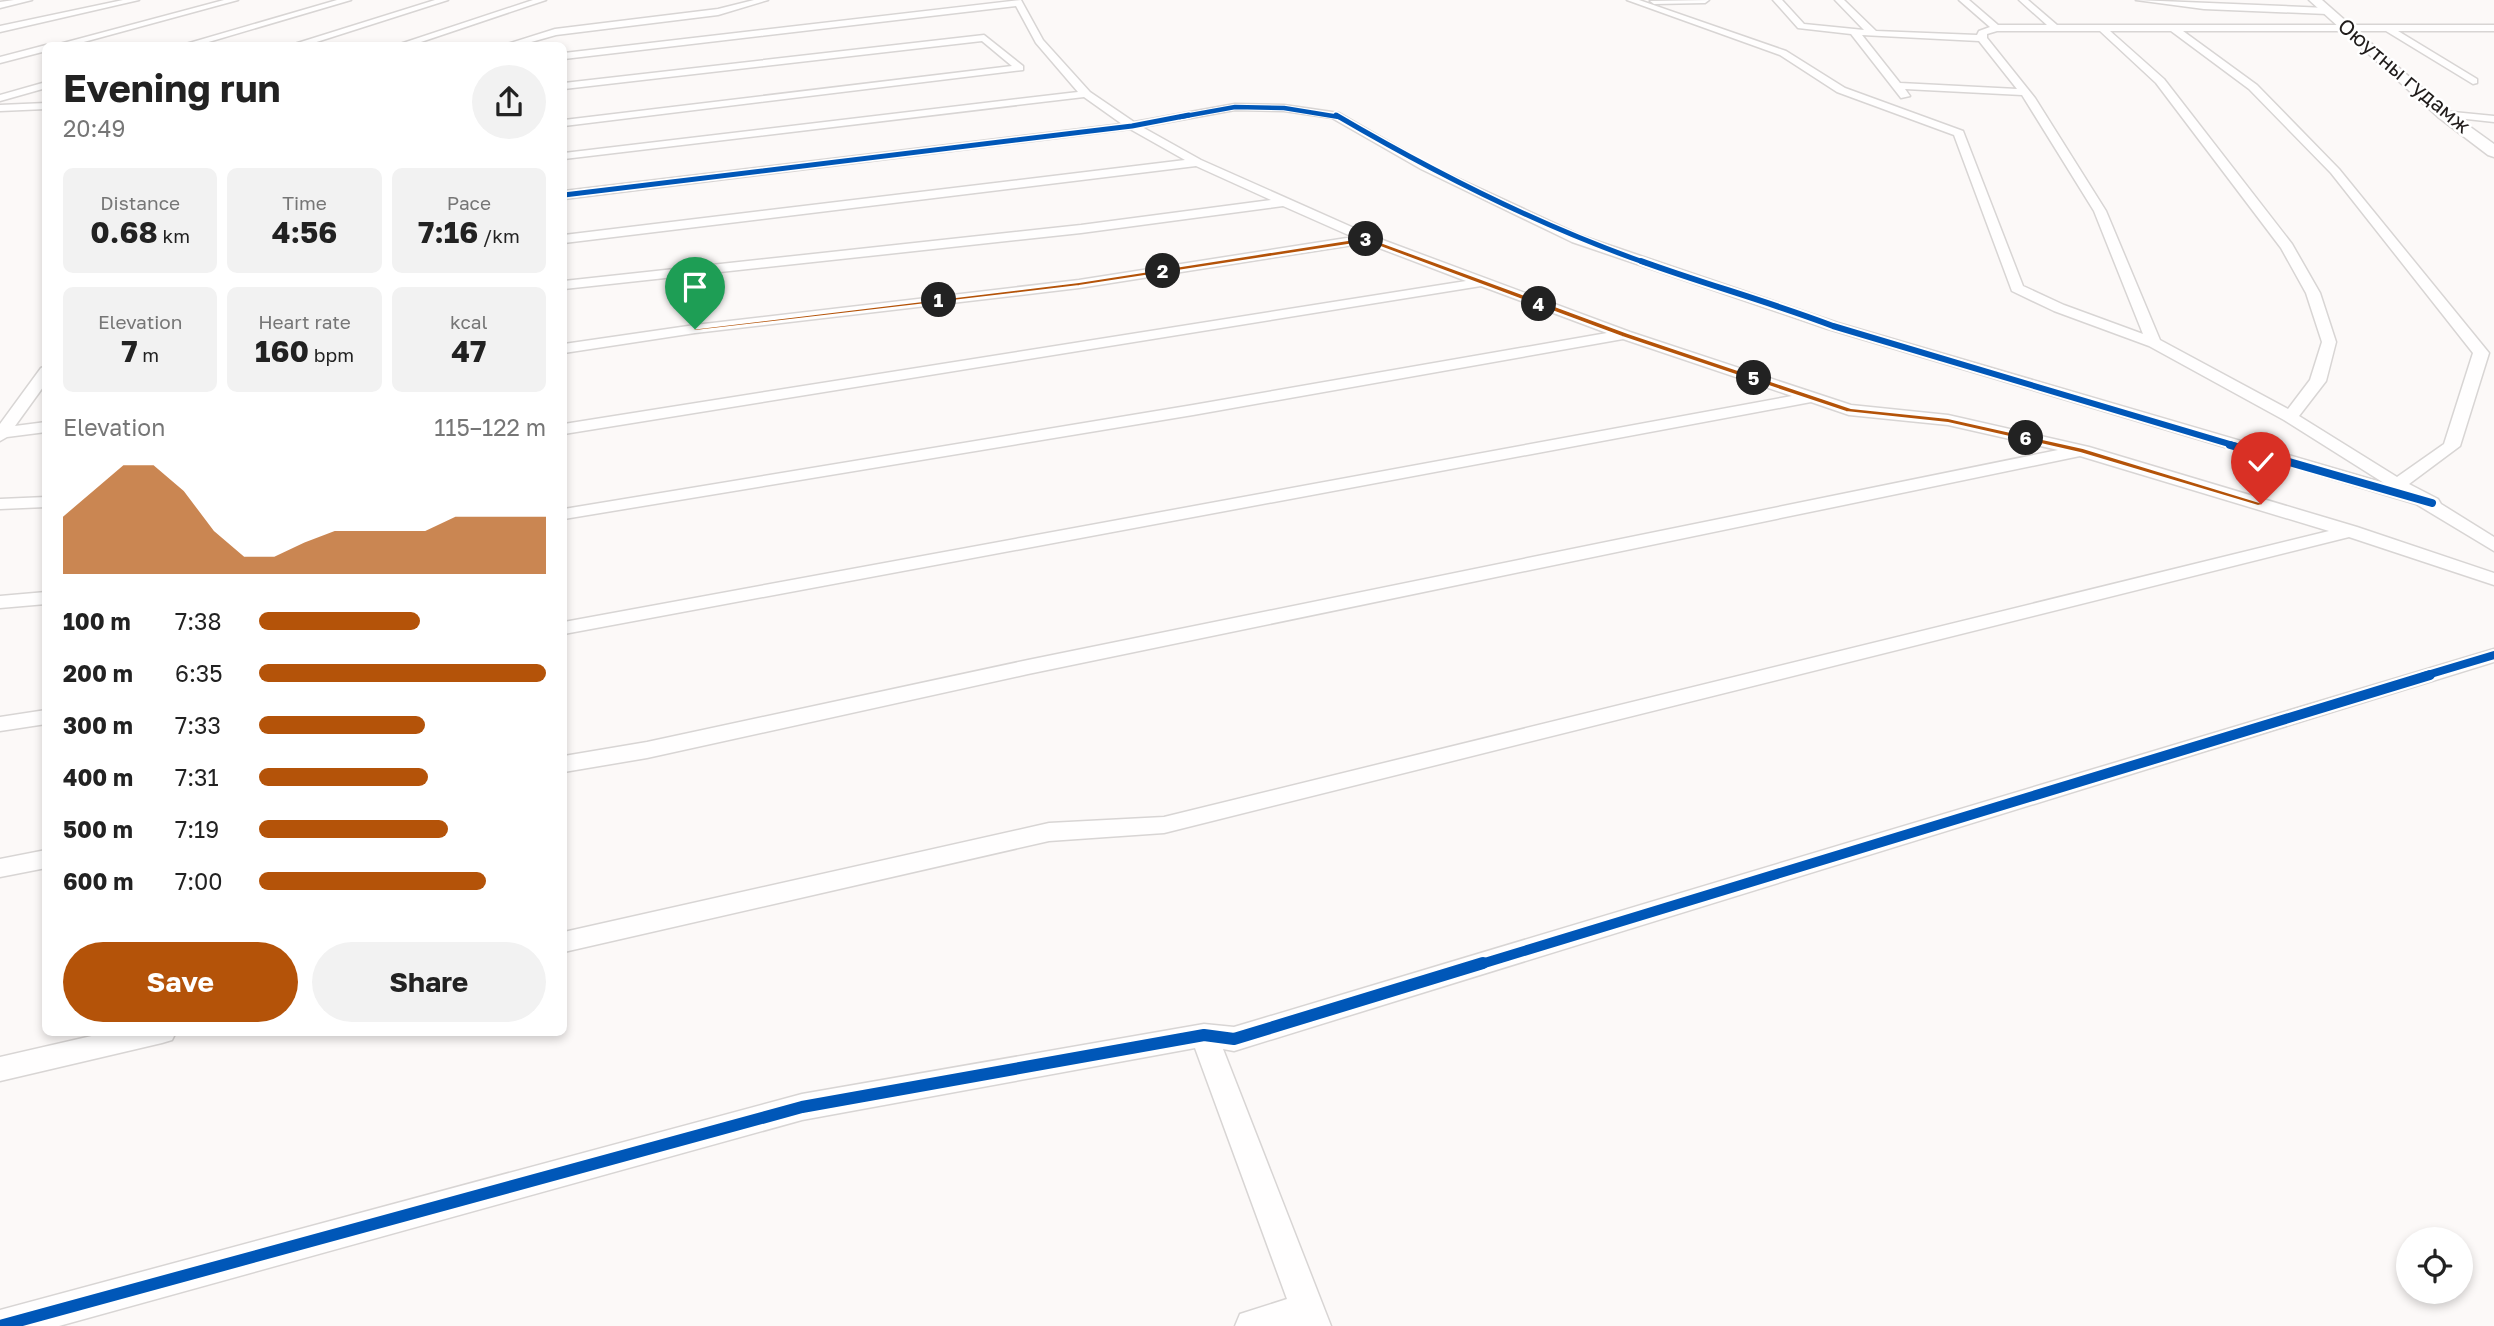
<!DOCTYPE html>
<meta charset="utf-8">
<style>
body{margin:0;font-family:"Golos Text",sans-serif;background:#f2f2f2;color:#222;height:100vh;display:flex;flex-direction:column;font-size:26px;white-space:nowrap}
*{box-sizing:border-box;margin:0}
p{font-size:23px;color:#767676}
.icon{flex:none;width:38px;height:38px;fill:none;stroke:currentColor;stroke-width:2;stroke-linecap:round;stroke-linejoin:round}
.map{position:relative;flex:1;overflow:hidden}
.panel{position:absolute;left:42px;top:42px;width:525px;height:994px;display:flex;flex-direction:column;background:#fff;border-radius:10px;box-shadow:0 4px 10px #0003}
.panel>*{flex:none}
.controls{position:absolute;left:2396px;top:1227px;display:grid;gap:14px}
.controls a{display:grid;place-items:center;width:77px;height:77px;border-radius:50%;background:#fff;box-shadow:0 4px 10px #0003;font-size:35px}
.pin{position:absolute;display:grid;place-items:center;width:60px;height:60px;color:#fff;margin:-72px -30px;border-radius:50% 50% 50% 0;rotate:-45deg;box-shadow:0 0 7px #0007}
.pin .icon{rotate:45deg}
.km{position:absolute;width:35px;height:35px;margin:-18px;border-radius:50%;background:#222;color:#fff;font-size:19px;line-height:35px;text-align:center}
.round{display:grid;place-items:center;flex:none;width:74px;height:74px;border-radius:37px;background:#f2f2f2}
.overview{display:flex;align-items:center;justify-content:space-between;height:119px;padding:0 21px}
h1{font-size:38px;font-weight:700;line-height:52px}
.stats{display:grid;grid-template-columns:repeat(3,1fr);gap:10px;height:119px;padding:7px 21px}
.stats div{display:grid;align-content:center;border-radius:10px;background:#f2f2f2;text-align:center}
.stats b{font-size:30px;font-weight:700}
.stats small{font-size:19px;font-weight:400}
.stats p{font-size:19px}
.chart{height:196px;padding:14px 21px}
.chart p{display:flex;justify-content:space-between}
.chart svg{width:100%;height:126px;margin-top:7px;fill:#b45309;opacity:.7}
.action{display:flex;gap:14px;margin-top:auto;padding:14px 21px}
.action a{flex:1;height:80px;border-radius:42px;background:#b45309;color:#fff;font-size:28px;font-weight:700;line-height:80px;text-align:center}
.action a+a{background:#f2f2f2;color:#222}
ul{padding:0 21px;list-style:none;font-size:23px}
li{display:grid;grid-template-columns:112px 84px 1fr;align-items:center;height:52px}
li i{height:18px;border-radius:9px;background:#b45309}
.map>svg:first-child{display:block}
</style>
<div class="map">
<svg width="2494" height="1326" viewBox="0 0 2494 1326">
<rect width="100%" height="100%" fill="#fcf9f8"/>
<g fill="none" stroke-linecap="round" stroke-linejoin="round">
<g stroke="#d8d5d4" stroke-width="3">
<path id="street" d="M14,0H32L0,8V2Z
M123,0H139L0,32V26Z
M224,0H238L69,46H52Z
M337,0H351L195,46H179Z
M435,0H448L304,46H288Z
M533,0H546L409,46H394Z
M754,0H768L718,15L556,35L517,46H501L555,29L718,9Z
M1021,0L1043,40L1090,92L1134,122L1235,104L1284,105L1339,113L1429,165L1582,236L1838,323L2384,483L2284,420L2149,346L2054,311L2012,291L1954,135L1837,92L1780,55L1627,0H1639L1786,51L1845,88L1963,131L2023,286L2064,305L2143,334L2094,211L2022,95L1905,89L1910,96L1901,98L1851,34L1798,28L1773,0H1782L1804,24L1864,30L1835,0H1844L1876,31L1977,35L1979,31L1990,27L1959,0H1969L1998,25H2047L2019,0H2028L2057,25H2494V31H2398L2477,79V83L2473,84L2386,31H2183L2257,85L2339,169L2489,353L2460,446L2409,484L2438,499L2441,504L2494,537V551L2416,504L1828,329L1572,242L1421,169L1332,118L1284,111L1235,110L1142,127L1201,160L1372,236L1630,332L1851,405L1948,415L2089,447L2357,527L2494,573V585L2349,537L1164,833L1049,841L564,952V932L1049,823L1164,817L2329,531L2080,456L1028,674L647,758L564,772V756L647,742L1028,660L2058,450L1948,425L1849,415L1811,402L564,634V622L1792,396L1623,339L1193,415L564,519V509L1193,405L1607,333L1481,286L564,434V424L1466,281L1366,243L1079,288L695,333L564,353V344L695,325L1079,280L1353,237L1283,206L1081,233L564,289V281L1081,225L1271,200L1196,166L564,243V235L1185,160L1130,129L564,199V191L1122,124L1084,97L564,159V153L1078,92L1036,43L1016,6L564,59V53ZM1997,31H2100L2156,83L2281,248L2306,293L2322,342L2310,380L2288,409L2160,340L2106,211L2035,98L1987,38V34ZM2110,31H2171L2249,89L2331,173L2473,353L2444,444L2397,477L2299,416L2326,381L2336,342L2320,293L2292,244L2164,79ZM1862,35L1979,41L2017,89L1900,83Z
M1709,0L1705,3L1654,4L1650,1Z
M2136,0L2327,8L2331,11L2327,14L2204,9Z
M984,35L1023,66V70L564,126V120L1012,66L982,41L564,89V83Z
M46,45V51L0,63V57Z
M46,82V88L0,101V95Z
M46,103V109L0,111V105Z
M2443,111L2494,116V122L2439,116L2438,114Z
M46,366V383L15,426L46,422V432L7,437L0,441V424L41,368Z
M46,497V507L0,509V499Z
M46,592V604L0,608V596Z
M2494,649V662L1234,1051L1223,1049L1331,1326H1235L1240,1314L1287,1299L1195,1048L802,1120L59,1326H0V1310L802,1094L1204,1024L1234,1027Z
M46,710V724L0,731V717Z
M46,850V868L0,877V859Z
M109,1032H176L172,1040L162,1043L0,1081V1057Z"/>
</g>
<g stroke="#d8d5d4" stroke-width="3">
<path id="secondary" d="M2309,0H2322L2448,111L2494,144V157L2488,155L2438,117Z"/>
</g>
<use href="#street" fill="#fffefe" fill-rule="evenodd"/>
<use href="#secondary" fill="#fffefe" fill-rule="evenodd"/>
<g stroke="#fff" stroke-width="6">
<path id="cycleway-far5" d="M1180,117L1235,107L1284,108L1339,117"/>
</g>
<g stroke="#fff" stroke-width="8">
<path id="cycleway-far4" d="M1336,115C1435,173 1537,225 1646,263
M564,195L1132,126L1189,115"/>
</g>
<g stroke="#fff" stroke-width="10">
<path id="cycleway-far3" d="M1641,261C1704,284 1770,302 1833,326L2236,446"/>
</g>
<g stroke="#fff" stroke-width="12">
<path id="cycleway-far2" d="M2230,445L2432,503
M2424,676L2494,655"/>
</g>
<g stroke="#fff" stroke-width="14">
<path id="cycleway-far1" d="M1478,965L2430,675"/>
</g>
<g stroke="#fff" stroke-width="17">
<path id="cycleway" d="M0,1326L802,1107L1204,1035L1234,1039L1483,963"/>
</g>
<use href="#cycleway-far5" stroke="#0057b8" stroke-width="4.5"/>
<use href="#cycleway-far4" stroke="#0057b8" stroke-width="5"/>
<use href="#cycleway-far3" stroke="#0057b8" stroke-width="6"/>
<use href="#cycleway-far2" stroke="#0057b8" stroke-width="8"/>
<use href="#cycleway-far1" stroke="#0057b8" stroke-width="10"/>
<use href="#cycleway" stroke="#0057b8" stroke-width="12"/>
</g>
<path fill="#b45309" stroke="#fff" stroke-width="2" d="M1367,237L1628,333L1851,408L1948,418L2083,448L2266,504L2258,506L2080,453L1948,423L1846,412L1622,337L1367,242L1079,286L695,331L691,329L1079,282Z"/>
<g text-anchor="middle" stroke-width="5" stroke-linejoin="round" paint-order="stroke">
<g font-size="21" fill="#201c1b" stroke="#fff">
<text transform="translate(2404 76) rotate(40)" y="7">Оюутны гудамж</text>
</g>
</g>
</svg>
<div class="controls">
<a><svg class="icon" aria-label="locate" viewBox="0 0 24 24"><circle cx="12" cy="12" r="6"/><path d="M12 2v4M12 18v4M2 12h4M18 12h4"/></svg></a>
</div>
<div class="pin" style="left:695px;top:329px;background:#1e9e55"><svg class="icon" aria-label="arrive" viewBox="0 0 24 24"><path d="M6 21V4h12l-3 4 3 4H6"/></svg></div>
<div class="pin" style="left:2261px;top:504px;background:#d93025"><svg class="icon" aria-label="check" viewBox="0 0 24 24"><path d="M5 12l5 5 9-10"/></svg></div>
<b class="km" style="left:939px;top:300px">1</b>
<b class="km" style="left:1163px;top:271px">2</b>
<b class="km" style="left:1366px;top:239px">3</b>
<b class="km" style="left:1539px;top:304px">4</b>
<b class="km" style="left:1754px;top:378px">5</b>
<b class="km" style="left:2026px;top:438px">6</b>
<section class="panel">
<div class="overview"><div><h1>Evening run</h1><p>20:49</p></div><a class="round"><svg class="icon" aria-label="share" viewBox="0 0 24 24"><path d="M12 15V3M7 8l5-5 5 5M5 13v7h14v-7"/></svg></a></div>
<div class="stats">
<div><p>Distance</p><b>0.68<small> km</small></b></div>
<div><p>Time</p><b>4:56</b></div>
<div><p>Pace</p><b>7:16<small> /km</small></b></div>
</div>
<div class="stats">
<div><p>Elevation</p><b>7<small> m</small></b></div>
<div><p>Heart rate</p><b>160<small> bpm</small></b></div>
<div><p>kcal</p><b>47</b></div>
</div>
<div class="chart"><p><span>Elevation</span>115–122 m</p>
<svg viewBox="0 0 160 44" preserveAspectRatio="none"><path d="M0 44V24L10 15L20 6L30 6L40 15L50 29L60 38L70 38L80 33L90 29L100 29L110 29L120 29L130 24L140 24L150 24L160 24V44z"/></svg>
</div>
<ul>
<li><b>100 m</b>7:38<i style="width:56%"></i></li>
<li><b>200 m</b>6:35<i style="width:100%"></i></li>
<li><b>300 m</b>7:33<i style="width:58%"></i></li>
<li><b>400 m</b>7:31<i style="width:59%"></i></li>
<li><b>500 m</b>7:19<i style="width:66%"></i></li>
<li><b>600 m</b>7:00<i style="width:79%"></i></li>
</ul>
<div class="action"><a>Save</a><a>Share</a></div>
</section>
</div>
